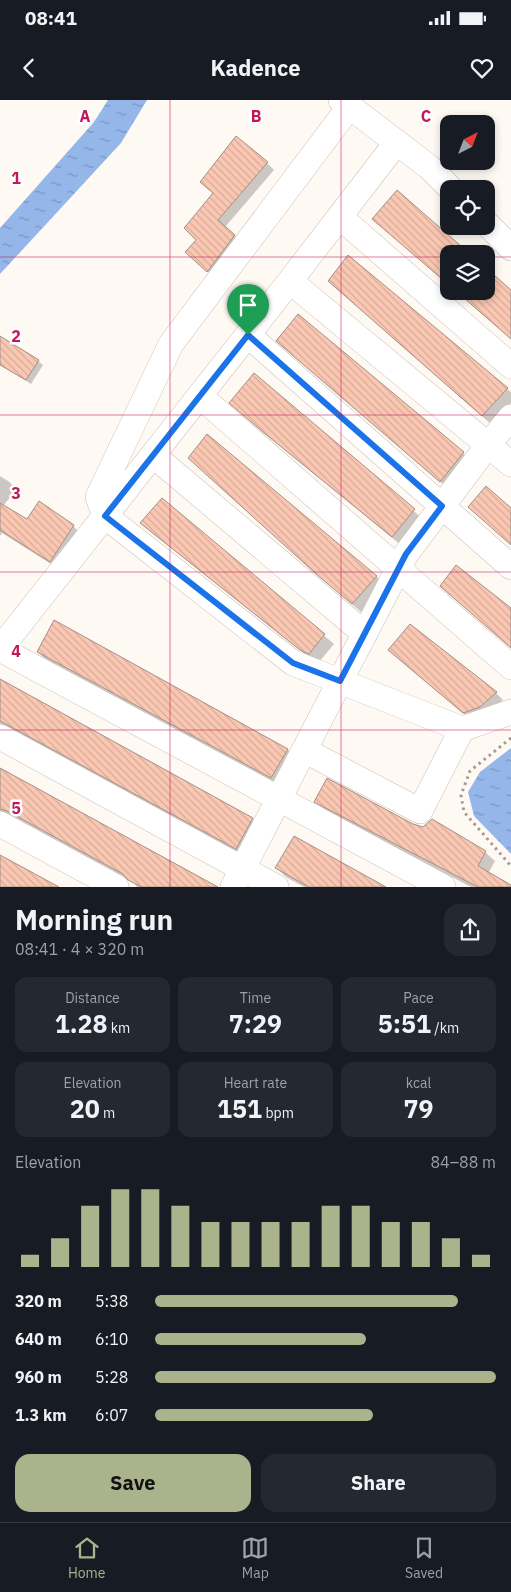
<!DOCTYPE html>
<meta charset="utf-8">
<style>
body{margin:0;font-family:"IBM Plex Sans",sans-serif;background:#242831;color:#f1f3f6;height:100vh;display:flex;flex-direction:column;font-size:19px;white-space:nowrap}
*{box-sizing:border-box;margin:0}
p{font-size:16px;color:#9ea1a6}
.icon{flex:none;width:28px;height:28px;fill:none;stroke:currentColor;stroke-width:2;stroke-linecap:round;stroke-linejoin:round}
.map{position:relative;height:787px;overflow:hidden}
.drawer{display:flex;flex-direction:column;background:#171b24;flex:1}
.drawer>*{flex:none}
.needle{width:32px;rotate:42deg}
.buttons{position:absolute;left:440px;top:15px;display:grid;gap:10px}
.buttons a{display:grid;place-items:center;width:55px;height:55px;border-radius:10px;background:#171b24;box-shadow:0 2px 8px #0003;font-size:25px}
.pin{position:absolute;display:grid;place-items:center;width:42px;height:42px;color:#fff;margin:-51px -21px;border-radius:50% 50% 50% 0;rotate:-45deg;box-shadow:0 0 5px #0007}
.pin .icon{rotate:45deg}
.round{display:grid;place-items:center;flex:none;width:52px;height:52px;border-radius:15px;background:#242831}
.overview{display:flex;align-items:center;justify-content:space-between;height:85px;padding:0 15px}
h1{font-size:28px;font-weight:700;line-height:38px}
.metrics{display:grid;grid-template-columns:repeat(3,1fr);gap:8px;height:85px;padding:5px 15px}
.metrics div{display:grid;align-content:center;border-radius:12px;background:#242831;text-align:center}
.metrics b{font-size:25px;font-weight:700}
.metrics small{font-size:14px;font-weight:400}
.metrics p{font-size:14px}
.chart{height:140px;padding:10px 15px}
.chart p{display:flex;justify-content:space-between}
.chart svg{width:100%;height:90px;margin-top:5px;stroke:#aab38c;stroke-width:6}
.button{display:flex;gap:10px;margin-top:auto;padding:10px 15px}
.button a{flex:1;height:58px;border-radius:15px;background:#aab38c;color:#111;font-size:20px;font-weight:700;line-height:58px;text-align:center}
.button a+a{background:#242831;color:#f1f3f6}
ul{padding:0 15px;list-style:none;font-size:16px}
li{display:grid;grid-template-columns:80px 60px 1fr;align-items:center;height:38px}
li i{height:12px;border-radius:6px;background:#aab38c}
.status{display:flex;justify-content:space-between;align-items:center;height:35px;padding:0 25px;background:#171b24;direction:ltr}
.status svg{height:14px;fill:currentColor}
header{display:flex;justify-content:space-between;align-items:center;height:65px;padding:0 15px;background:#171b24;font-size:22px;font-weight:700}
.tab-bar{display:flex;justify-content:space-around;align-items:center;height:70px;border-top:1px solid #363941;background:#171b24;font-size:14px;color:#9ea1a6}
.tab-bar a{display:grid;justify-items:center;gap:2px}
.tab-bar .current{color:#aab38c}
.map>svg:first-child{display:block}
</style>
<div class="status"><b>08:41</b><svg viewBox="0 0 49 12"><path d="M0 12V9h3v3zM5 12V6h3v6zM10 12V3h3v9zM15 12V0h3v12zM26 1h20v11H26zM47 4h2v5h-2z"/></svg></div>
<header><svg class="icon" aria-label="back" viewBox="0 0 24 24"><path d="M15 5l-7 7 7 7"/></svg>Kadence<svg class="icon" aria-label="heart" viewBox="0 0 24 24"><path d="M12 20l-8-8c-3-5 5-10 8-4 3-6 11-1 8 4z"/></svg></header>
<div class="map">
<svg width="511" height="787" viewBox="0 0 511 787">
<defs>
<pattern id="water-ripples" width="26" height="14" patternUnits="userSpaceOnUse" patternTransform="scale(1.25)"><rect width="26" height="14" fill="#95b6e9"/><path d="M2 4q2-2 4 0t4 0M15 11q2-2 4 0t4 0" fill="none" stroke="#7a94bd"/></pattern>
<pattern id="building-back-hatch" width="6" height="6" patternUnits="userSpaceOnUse" patternTransform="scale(1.25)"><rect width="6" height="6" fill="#fac7b2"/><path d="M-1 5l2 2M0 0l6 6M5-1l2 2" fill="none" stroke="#d7ab99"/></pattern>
</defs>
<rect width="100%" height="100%" fill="#fff9f4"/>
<path fill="url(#water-ripples)" d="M108,0H147L121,43L0,174V128L94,22Z
M511,648V754L474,716L468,692L480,672Z"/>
<path fill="#0003" d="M267,63L274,70L225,127L242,143L215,178L187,152Z
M329,181L507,289L511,292V303L492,325Z
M0,238L38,261L43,265L31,284L0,265Z
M287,250L463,353L472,362L450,390Z
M254,274L423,419L401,445L274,341L240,312Z
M0,376L8,381L17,389L3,406L27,421L39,403L73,426L82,435L59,469L2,433L0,436Z
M162,399L334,544L319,562L311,559L151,432L142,423Z
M376,476L385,485L361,512L326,482Z
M55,522L288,650L297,660L281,687L47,561L38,552Z
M410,526L496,593L503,600L488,614L471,620L397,557Z
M0,580L252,719L261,728L246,757L0,624Z
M0,669L215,787H137L134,783L0,712Z
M316,701L485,752L495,761L488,774L511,787H471L325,710Z
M277,768L383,787H304L286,777Z"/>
<path fill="url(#building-back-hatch)" stroke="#a19089" d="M236,36L268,62L218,120L235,135L207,172L185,152L196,140L184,128L213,93L200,82Z
M397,90L470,154H449V185L372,119Z
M348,155L508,288L482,316L328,181Z
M486,168L511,190V239L456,191H486Z
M298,214L464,352L440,382L276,241Z
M0,236L39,260L26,280L0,265Z
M254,273L415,409L392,437L263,332L229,303Z
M207,334L377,476L352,504L315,473L188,358Z
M486,386L511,408V445L468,407Z
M162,398L325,534L309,554L300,550L140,423Z
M39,401L74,425L50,462L0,430V403L27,419Z
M456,465L511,508V548L440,486Z
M54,520L288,649L271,678L37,552Z
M410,524L497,592L480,607L463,613L388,550Z
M0,579L253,718L236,749L0,621Z
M0,668L218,787H142L128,780L123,774L7,711L0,709Z
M327,678L413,724L423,727L432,719L486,751L478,766L511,785V787H478L314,702Z
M294,736L386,787H309L275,768Z
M0,755L59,787H0Z"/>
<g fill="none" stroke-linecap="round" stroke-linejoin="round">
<g stroke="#ccbfb3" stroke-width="26">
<path id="minor" d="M341,0L429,67L451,89
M350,6L171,244L98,397L105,416L293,563L462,629L511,612
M340,117L511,266
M486,123L511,148
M290,181L511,364
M248,235L511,467
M200,296L511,567
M153,355L365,534
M0,549L290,181L397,42
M0,549L443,787
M0,637L276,787
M304,650L420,711L462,629
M0,724L116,787
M233,787L406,454L488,345L511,317"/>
</g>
<path stroke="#a09b96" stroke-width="3" stroke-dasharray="2.5 4" stroke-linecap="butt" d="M511,638L470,671L461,695L464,712L511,766"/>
<use href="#minor" stroke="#fff" stroke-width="25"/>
</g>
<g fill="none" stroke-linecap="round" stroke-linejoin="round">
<g stroke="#fff" stroke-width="10">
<path id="route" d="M248,235L442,406L406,454L340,581L293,563L105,416Z"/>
</g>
<use href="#route" stroke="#1a73e8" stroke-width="6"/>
</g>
<path fill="none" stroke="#c2185b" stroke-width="1" stroke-opacity="0.55" d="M170,0V787M341,0V787M0,157H449M486,157H511M0,315H511M0,472H511M0,630H511"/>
<g font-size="16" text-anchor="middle" font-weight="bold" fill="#c2185b" stroke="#fff" stroke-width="5" stroke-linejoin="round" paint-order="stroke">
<text x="85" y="22">A</text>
<text x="256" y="22">B</text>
<text x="426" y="22">C</text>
<text x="16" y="84">1</text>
<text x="16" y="242">2</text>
<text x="16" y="399">3</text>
<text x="16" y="557">4</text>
<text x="16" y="714">5</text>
</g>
</svg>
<div class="buttons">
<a><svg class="needle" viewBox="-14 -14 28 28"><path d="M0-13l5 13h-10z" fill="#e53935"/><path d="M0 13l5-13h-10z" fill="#9ea1a6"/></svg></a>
<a><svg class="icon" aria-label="locate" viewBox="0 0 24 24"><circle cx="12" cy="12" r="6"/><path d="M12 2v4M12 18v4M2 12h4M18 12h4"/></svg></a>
<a><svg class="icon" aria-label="layers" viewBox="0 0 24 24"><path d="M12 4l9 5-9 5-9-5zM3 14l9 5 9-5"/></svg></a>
</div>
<div class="pin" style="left:248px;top:235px;background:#1e9e55"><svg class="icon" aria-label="arrive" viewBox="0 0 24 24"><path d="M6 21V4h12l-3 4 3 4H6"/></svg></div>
</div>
<section class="drawer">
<div class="overview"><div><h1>Morning run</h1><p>08:41 · 4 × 320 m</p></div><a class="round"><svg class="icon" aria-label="share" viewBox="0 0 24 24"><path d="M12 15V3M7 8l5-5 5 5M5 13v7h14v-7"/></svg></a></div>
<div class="metrics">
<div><p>Distance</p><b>1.28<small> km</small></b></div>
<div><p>Time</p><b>7:29</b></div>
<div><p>Pace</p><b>5:51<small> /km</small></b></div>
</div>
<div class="metrics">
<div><p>Elevation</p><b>20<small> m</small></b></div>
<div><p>Heart rate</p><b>151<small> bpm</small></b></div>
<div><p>kcal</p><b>79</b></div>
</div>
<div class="chart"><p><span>Elevation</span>84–88 m</p>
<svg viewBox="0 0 160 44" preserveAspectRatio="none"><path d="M5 44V38M15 44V30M25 44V14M35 44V6M45 44V6M55 44V14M65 44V22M75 44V22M85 44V22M95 44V22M105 44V14M115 44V14M125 44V22M135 44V22M145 44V30M155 44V38"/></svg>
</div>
<ul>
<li><b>320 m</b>5:38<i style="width:89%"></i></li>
<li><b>640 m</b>6:10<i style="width:62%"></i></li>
<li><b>960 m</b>5:28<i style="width:100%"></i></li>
<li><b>1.3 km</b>6:07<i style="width:64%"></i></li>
</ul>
<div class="button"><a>Save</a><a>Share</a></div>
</section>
<nav class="tab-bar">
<a class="current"><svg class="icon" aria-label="home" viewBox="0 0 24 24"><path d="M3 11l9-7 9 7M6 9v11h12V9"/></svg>Home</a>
<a><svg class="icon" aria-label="map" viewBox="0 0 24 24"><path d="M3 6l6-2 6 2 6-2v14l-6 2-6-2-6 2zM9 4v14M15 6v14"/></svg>Map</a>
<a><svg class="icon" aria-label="saved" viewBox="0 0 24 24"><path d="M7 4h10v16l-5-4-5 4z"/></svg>Saved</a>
</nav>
